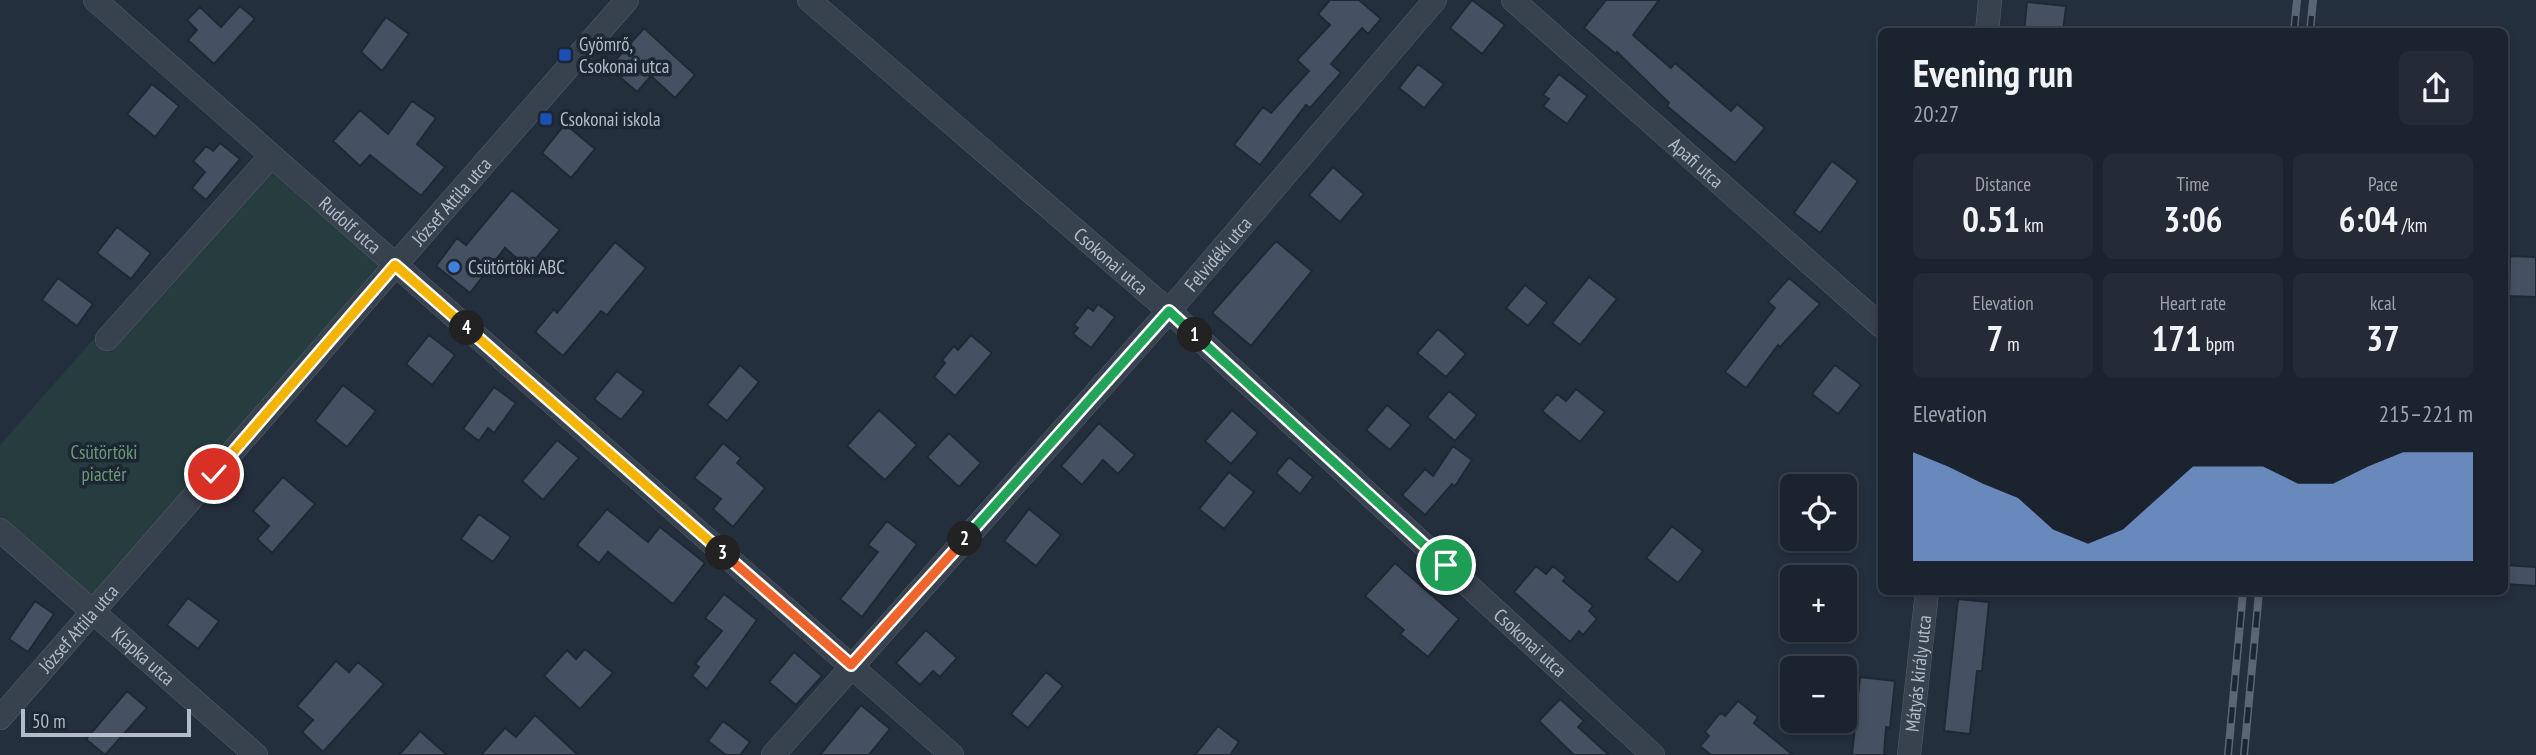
<!DOCTYPE html>
<meta charset="utf-8">
<style>
body{margin:0;font-family:"PT Sans Narrow",sans-serif;background:#242b36;color:#f1f3f6;height:100vh;display:flex;flex-direction:column;font-size:26px;white-space:nowrap}
*{box-sizing:border-box;margin:0}
p{font-size:23px;color:#a0a4aa}
.icon{flex:none;width:38px;height:38px;fill:none;stroke:currentColor;stroke-width:2;stroke-linecap:round;stroke-linejoin:round}
.map{position:relative;flex:1;overflow:hidden}
.drawer{position:absolute;left:1878px;top:28px;width:630px;height:567px;display:flex;flex-direction:column;background:#1b232e;border-radius:10px;box-shadow:0 4px 10px #0003,0 0 0 2px #39404a}
.drawer>*{flex:none}
.fabs{position:absolute;left:1780px;top:474px;display:grid;gap:14px}
.fabs a{display:grid;place-items:center;width:77px;height:77px;border-radius:10px;background:#1b232e;box-shadow:0 4px 10px #0003,0 0 0 2px #39404a;font-size:35px}
.scale{position:absolute;left:21px;bottom:18px;width:170px;box-sizing:border-box;padding-left:7px;border:4px solid #b4bcc9;border-top:0;font-size:19px;line-height:24px;white-space:nowrap;color:#b4bcc9;-webkit-text-stroke:5px #1d2633;paint-order:stroke}
.pin{position:absolute;display:grid;place-items:center;width:60px;height:60px;color:#fff;margin:-30px;border:4px solid #fff;border-radius:50%;box-shadow:0 2px 7px #0007}
.km{position:absolute;width:35px;height:35px;margin:-18px;border-radius:50%;background:#222;color:#fff;font-size:19px;line-height:35px;text-align:center}
.round{display:grid;place-items:center;flex:none;width:74px;height:74px;border-radius:10px;background:#242b36}
.headline{display:flex;align-items:center;justify-content:space-between;height:119px;padding:0 35px}
h1{font-size:38px;font-weight:600;line-height:52px}
.figures{display:grid;grid-template-columns:repeat(3,1fr);gap:10px;height:119px;padding:7px 35px}
.figures div{display:grid;align-content:center;border-radius:10px;background:#242b36;text-align:center}
.figures b{font-size:35px;font-weight:600}
.figures small{font-size:19px;font-weight:400}
.figures p{font-size:19px}
.chart{height:196px;padding:14px 35px}
.chart p{display:flex;justify-content:space-between}
.chart svg{width:100%;height:126px;margin-top:7px;fill:#8ab4f8;opacity:.7}
.map>svg:first-child{display:block}
</style>
<div class="map">
<svg width="2536" height="755" viewBox="0 0 2536 755">
<rect width="100%" height="100%" fill="#242f3e"/>
<path fill="#263c3f" d="M263,148L395,265L93,613L0,530V445Z"/>
<path fill="#455162" stroke="#1f2835" stroke-width="2" d="M1330,0H1359L1381,19L1368,34L1362,28L1331,64L1341,73L1310,108L1306,105L1260,165L1234,145L1263,107L1271,113L1309,71L1297,60L1330,25L1318,14Z
M1472,0L1505,25L1482,54L1450,28Z
M1606,0H1659L1633,35L1671,68L1675,63L1731,111L1737,104L1765,128L1735,163L1667,106L1669,103L1617,52L1616,54L1584,28Z
M2027,2L2066,6L2063,32H2024Z
M240,6L255,19L214,64L188,40L197,30L187,20L200,7L221,27Z
M386,17L409,34L382,71L361,52Z
M644,28L695,75L675,98L651,76L637,92L621,78L624,73L613,63Z
M1418,64L1444,84L1424,108L1399,88Z
M1559,74L1587,96L1567,124L1543,106L1549,99L1543,95Z
M152,84L179,106L155,137L127,114Z
M412,101L436,118L417,144L445,167L421,196L370,155L360,166L333,141L360,110L388,134Z
M565,124L595,149L571,178L542,153Z
M220,143L240,159L206,200L192,188L205,172L193,161L206,146L213,151Z
M1832,161L1858,181L1820,233L1794,213Z
M1333,167L1364,194L1340,222L1309,195Z
M512,190L560,230L528,268L505,248L470,293L436,266L457,238L466,245Z
M117,227L151,253L131,279L97,253Z
M1276,241L1312,271L1251,346L1212,313Z
M615,242L646,268L607,315L601,311L563,356L535,332L554,309L557,313Z
M2510,256L2536,257V297L2509,296Z
M1589,277L1617,299L1580,345L1552,323Z
M58,278L93,304L77,326L42,300Z
M1789,278L1820,304L1780,347L1778,345L1746,388L1725,372L1775,308L1768,302Z
M1525,285L1547,303L1528,326L1506,308Z
M1098,304L1115,317L1091,348L1073,334L1078,328L1074,325L1088,307L1093,311Z
M1438,329L1466,354L1446,377L1417,353Z
M429,335L455,355L432,385L406,364Z
M971,335L992,353L955,396L934,377L945,363L942,360L954,346L958,350Z
M740,365L759,382L727,421L707,405Z
M1835,365L1861,385L1838,414L1812,394Z
M617,371L644,392L621,420L594,399Z
M343,385L376,411L347,447L315,421Z
M494,387L516,403L494,433L488,428L479,441L463,429Z
M1576,389L1605,412L1580,442L1542,411L1557,394L1566,401Z
M1449,391L1477,415L1455,441L1427,417Z
M1387,405L1411,425L1390,450L1366,430Z
M879,410L917,445L885,480L847,446Z
M1232,410L1258,433L1231,464L1205,441Z
M1099,423L1135,455L1118,474L1103,460L1082,485L1061,466Z
M949,433L981,463L959,487L927,457Z
M557,440L579,458L543,500L522,481Z
M723,443L741,458L737,463L765,488L733,527L713,509L721,499L694,478Z
M1453,446L1472,460L1455,486L1452,484L1425,515L1402,495L1425,469L1433,476Z
M1289,457L1313,477L1300,494L1276,473Z
M1229,472L1254,492L1224,529L1199,509Z
M283,477L315,504L272,553L257,539L269,526L253,511Z
M607,509L648,542L660,527L705,563L673,604L608,552L599,563L577,545Z
M1029,509L1061,535L1036,566L1004,541Z
M479,514L511,537L493,562L461,539Z
M887,521L917,544L862,617L840,599L878,552L868,545Z
M1672,526L1703,551L1678,583L1646,558Z
M1395,563L1459,619L1428,657L1400,634L1404,630L1365,596Z
M2504,565L2536,567V586L2504,584Z
M1536,566L1546,574L1553,566L1566,577L1563,581L1593,606L1589,611L1597,619L1583,635L1579,631L1570,642L1514,592Z
M724,594L757,620L707,689L692,676L699,667L695,664L722,631L705,618Z
M188,598L219,621L198,649L167,625Z
M1958,599L1989,602L1982,671H1977L1970,734L1944,731Z
M35,601L54,614L28,652L9,639Z
M926,630L957,658L940,677L933,671L920,685L896,663Z
M585,649L613,673L580,709L544,676L567,650L576,659Z
M794,652L822,676L796,705L769,682Z
M336,661L349,672L358,662L384,684L323,752L302,732L313,720L297,706Z
M1046,672L1063,686L1028,728L1011,714Z
M1860,677L1895,681L1890,728L1886,727L1884,755H1852Z
M127,691L147,708L105,755L86,739Z
M1560,699L1584,721L1578,727L1609,755H1574L1539,721Z
M1738,701L1758,717L1754,723L1793,755H1711L1700,746L1709,736L1705,732L1720,713L1725,716Z
M861,705L890,729L869,755H820Z
M535,715L578,755H481L505,728L516,737Z
M723,721L750,742L740,755H726L708,741Z
M1218,726L1239,742L1230,755H1195Z
M420,731L447,755H399Z"/>
<g fill="none" stroke-linecap="round" stroke-linejoin="round">
<g stroke="#565f6c" stroke-width="24">
<g id="minor">
<path id="s1" d="M95,0L952,755"/>
<path id="s2" d="M809,0L1169,311L1653,755"/>
<path id="s3" d="M1513,0L1881,326"/>
<path d="M1987,32L1990,0"/>
<path d="M107,339L271,156"/>
<path id="s4" d="M0,530L256,755"/>
<path id="s5" d="M0,718L627,0"/>
<path id="s6" d="M773,755L1169,311L1435,0"/>
<path id="s7" d="M1909,755L1927,592"/>
</g>
</g>
<use href="#minor" stroke="#38414e" stroke-width="23"/>
<g stroke="#5a6575" stroke-width="8">
<path id="rail" d="M2294,32L2297,0
M2310,32L2313,0
M2228,755L2243,592
M2244,755L2259,592"/>
</g>
<use href="#rail" stroke="#1d2633" stroke-width="5" stroke-dasharray="16" stroke-linecap="butt"/>
</g>
<g fill="none" stroke-linecap="round" stroke-linejoin="round">
<g stroke="#fff" stroke-width="14">
<path id="split-1" d="M1195,335L1446,565"/>
</g>
<g stroke="#fff" stroke-width="14">
<path id="split-2" d="M965,539L1169,311L1195,335"/>
</g>
<g stroke="#fff" stroke-width="14">
<path id="split-3" d="M723,553L851,665L965,539"/>
</g>
<g stroke="#fff" stroke-width="14">
<path id="split-4" d="M467,328L723,553"/>
</g>
<g stroke="#fff" stroke-width="14">
<path id="split-5" d="M214,474L395,265L467,328"/>
</g>
<use href="#split-1" stroke="#22a559" stroke-width="9"/>
<use href="#split-2" stroke="#22a559" stroke-width="9"/>
<use href="#split-3" stroke="#f0652b" stroke-width="9"/>
<use href="#split-4" stroke="#f5b400" stroke-width="9"/>
<use href="#split-5" stroke="#f5b400" stroke-width="9"/>
</g>
<g fill="#1a4fb4" stroke="#1d2633" stroke-width="2.5">
<rect x="558" y="48" width="14" height="14" rx="3.5"/>
<rect x="539" y="112" width="14" height="14" rx="3.5"/>
</g>
<circle fill="#3f7fe0" stroke="#1d2633" stroke-width="2.5" cx="454" cy="267" r="7"/>
<g text-anchor="middle" stroke-width="7" stroke-linejoin="round" paint-order="stroke">
<g font-size="19" fill="#b4bcc9" stroke="#1d2633" text-anchor="start">
<text x="579" y="51">Gyömrő,<tspan x="579" dy="22">Csokonai utca</tspan></text>
<text x="560" y="126">Csokonai iskola</text>
<text x="468" y="274">Csütörtöki ABC</text>
</g>
<g font-size="19" fill="#b4bcc9" stroke="#1d2633">
<text dy="7" stroke="none"><textPath href="#s3" startOffset="245">Apafi utca</textPath></text>
<text dy="7" stroke="none"><textPath href="#s5" startOffset="686">József Attila utca</textPath></text>
<text dy="7" stroke="none"><textPath href="#s1" startOffset="340">Rudolf utca</textPath></text>
<text dy="7" stroke="none"><textPath href="#s6" startOffset="670">Felvidéki utca</textPath></text>
<text dy="7" stroke="none"><textPath href="#s2" startOffset="399">Csokonai utca</textPath></text>
<text dy="7" stroke="none"><textPath href="#s5" startOffset="119">József Attila utca</textPath></text>
<text dy="7" stroke="none"><textPath href="#s2" startOffset="966">Csokonai utca</textPath></text>
<text dy="7" stroke="none"><textPath href="#s4" startOffset="191">Klapka utca</textPath></text>
<text dy="7" stroke="none"><textPath href="#s7" startOffset="82">Mátyás király utca</textPath></text>
</g>
<g font-size="19" fill="#6b9a76" stroke="#1d2633">
<text x="104" y="459">Csütörtöki<tspan x="104" dy="22">piactér</tspan></text>
</g>
</g>
</svg>
<div class="fabs">
<a><svg class="icon" aria-label="locate" viewBox="0 0 24 24"><circle cx="12" cy="12" r="6"/><path d="M12 2v4M12 18v4M2 12h4M18 12h4"/></svg></a>
<a>+</a>
<a>−</a>
</div>
<div class="scale">50 m</div>
<div class="pin" style="left:1446px;top:565px;background:#1e9e55"><svg class="icon" aria-label="arrive" viewBox="0 0 24 24"><path d="M6 21V4h12l-3 4 3 4H6"/></svg></div>
<div class="pin" style="left:214px;top:474px;background:#d93025"><svg class="icon" aria-label="check" viewBox="0 0 24 24"><path d="M5 12l5 5 9-10"/></svg></div>
<b class="km" style="left:1195px;top:335px">1</b>
<b class="km" style="left:965px;top:539px">2</b>
<b class="km" style="left:723px;top:553px">3</b>
<b class="km" style="left:467px;top:328px">4</b>
<section class="drawer">
<div class="headline"><div><h1>Evening run</h1><p>20:27</p></div><a class="round"><svg class="icon" aria-label="share" viewBox="0 0 24 24"><path d="M12 15V3M7 8l5-5 5 5M5 13v7h14v-7"/></svg></a></div>
<div class="figures">
<div><p>Distance</p><b>0.51<small> km</small></b></div>
<div><p>Time</p><b>3:06</b></div>
<div><p>Pace</p><b>6:04<small> /km</small></b></div>
</div>
<div class="figures">
<div><p>Elevation</p><b>7<small> m</small></b></div>
<div><p>Heart rate</p><b>171<small> bpm</small></b></div>
<div><p>kcal</p><b>37</b></div>
</div>
<div class="chart"><p><span>Elevation</span>215–221 m</p>
<svg viewBox="0 0 160 44" preserveAspectRatio="none"><path d="M0 44V6L10 11L20 17L30 22L40 33L50 38L60 33L70 22L80 11L90 11L100 11L110 17L120 17L130 11L140 6L150 6L160 6V44z"/></svg>
</div>
</section>
</div>
